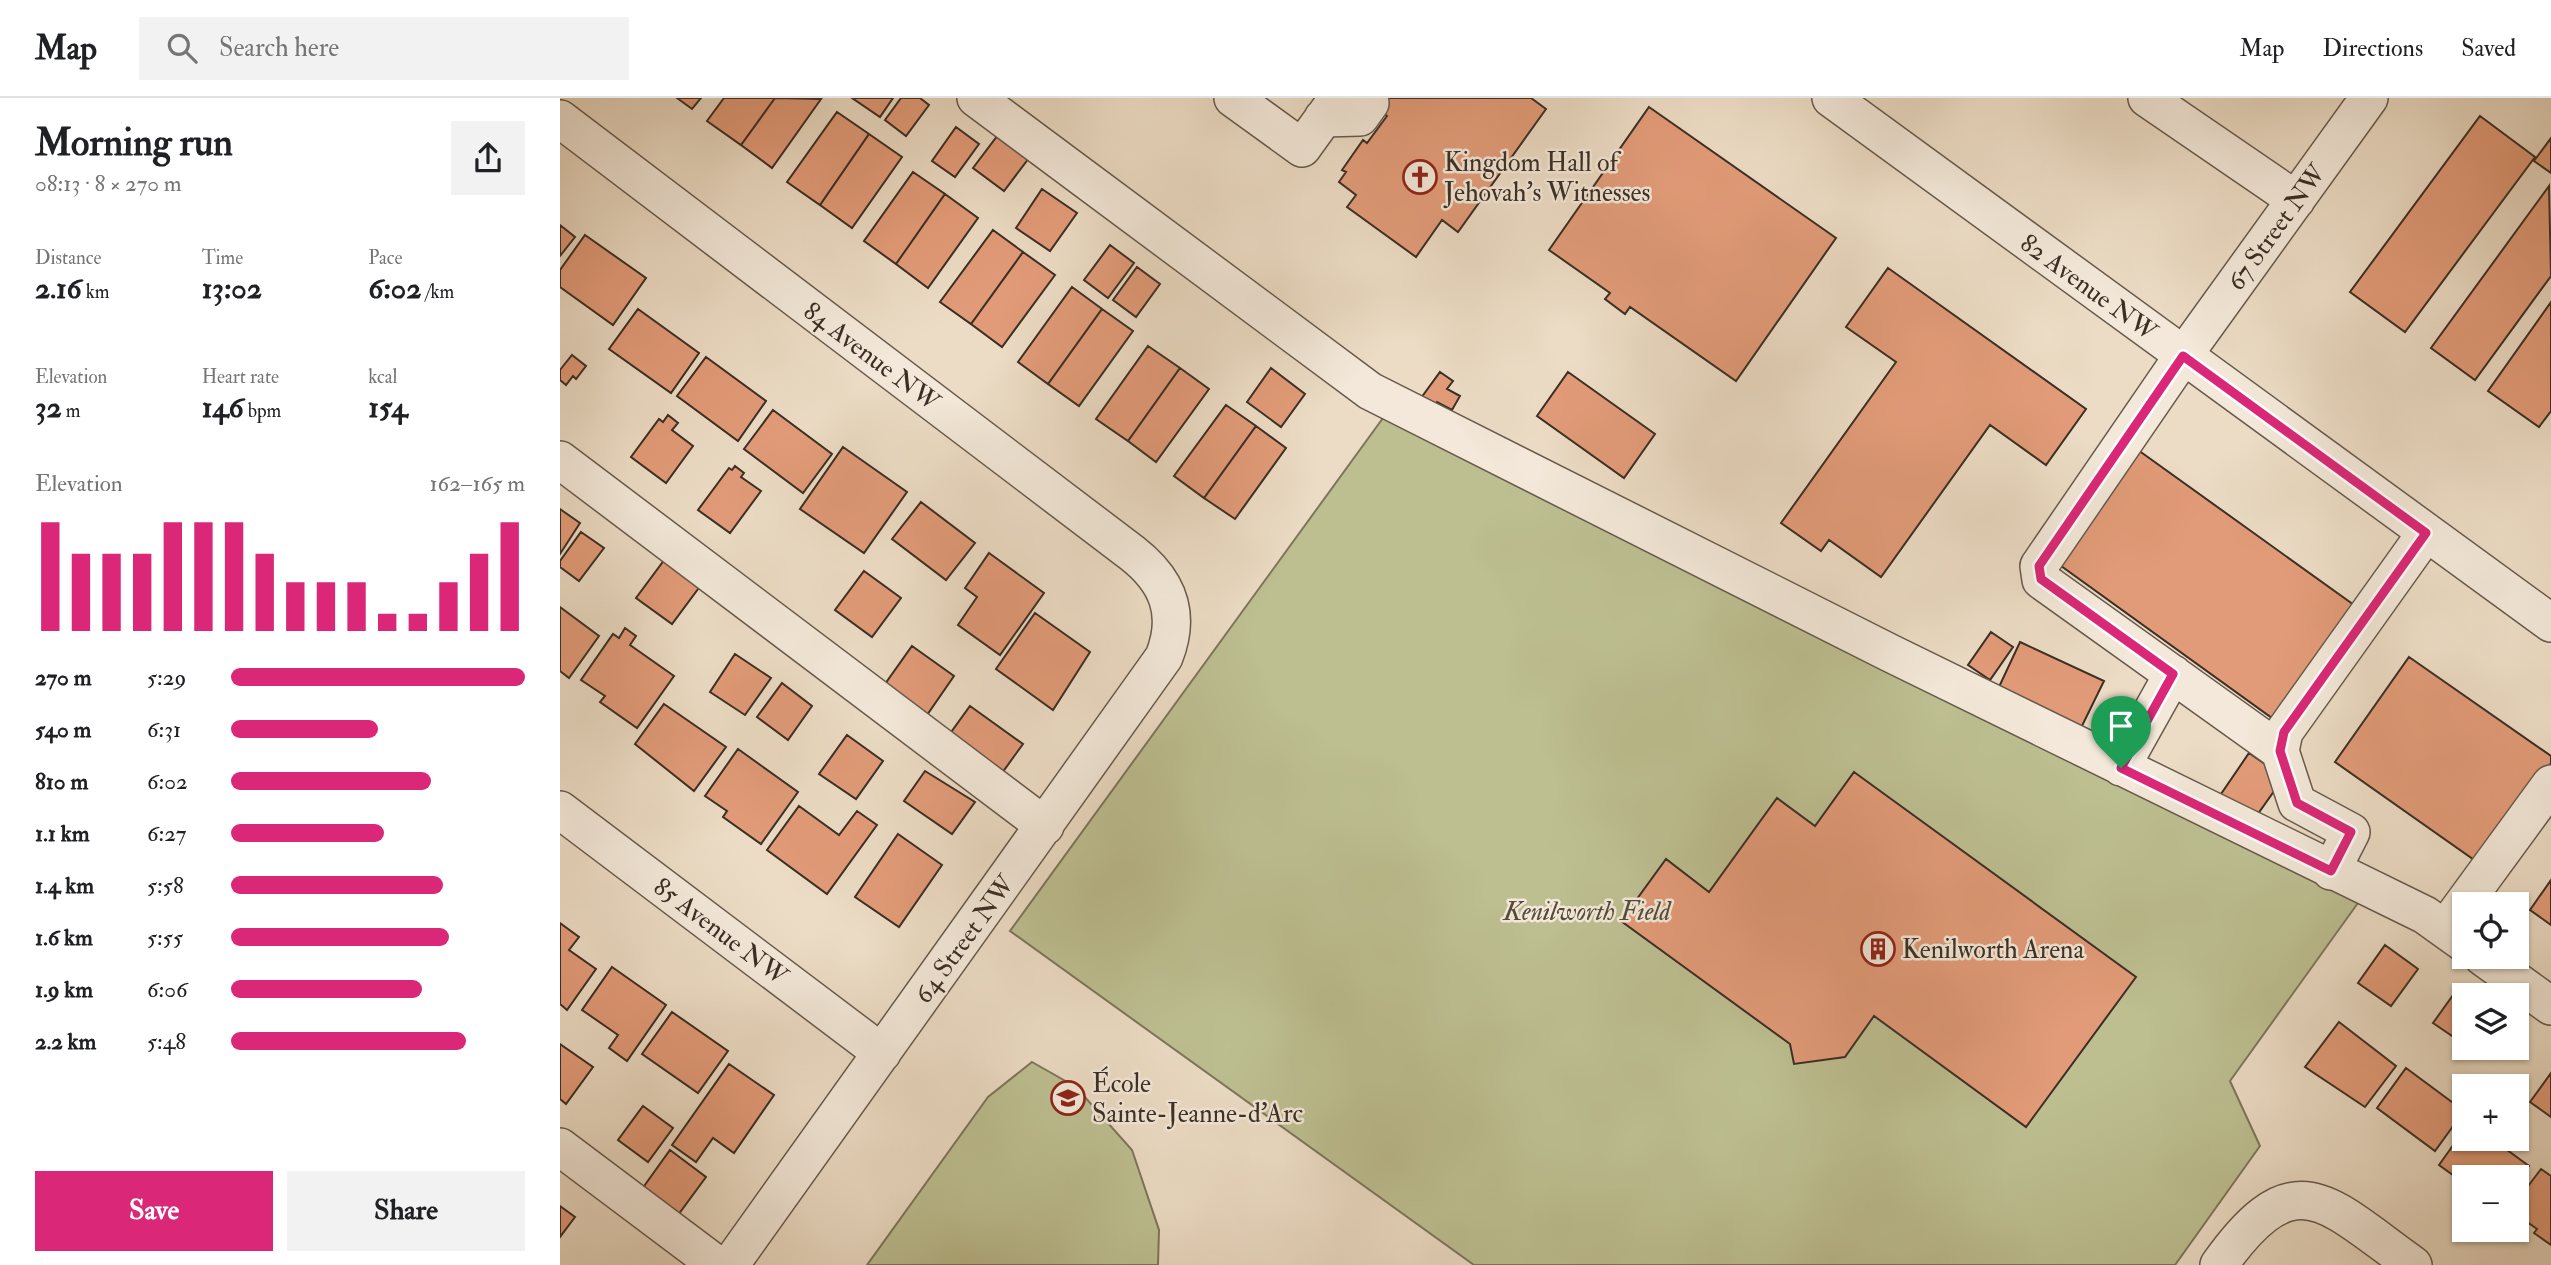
<!DOCTYPE html>
<meta charset="utf-8">
<style>
body{margin:0;font-family:"IM FELL Double Pica",serif;background:#f2f2f2;color:#202124;height:100vh;display:flex;flex-direction:column;font-size:26px;white-space:nowrap}
*{box-sizing:border-box;margin:0}
p{font-size:23px;color:#757577}
.icon{flex:none;width:38px;height:38px;fill:none;stroke:currentColor;stroke-width:2;stroke-linecap:round;stroke-linejoin:round}
.map{position:relative;flex:1;overflow:hidden}
.panel{display:flex;flex-direction:column;background:#fff;width:560px}
.panel>*{flex:none}
.controls{position:absolute;left:1892px;top:794px;display:grid;gap:14px}
.controls a{display:grid;place-items:center;width:77px;height:77px;border-radius:0px;background:#fff;box-shadow:0 2px 5px #0004;font-size:35px}
.pin{position:absolute;display:grid;place-items:center;width:60px;height:60px;color:#fff;margin:-72px -30px;border-radius:50% 50% 50% 0;rotate:-45deg;box-shadow:0 0 7px #0007}
.pin .icon{rotate:45deg}
.round{display:grid;place-items:center;flex:none;width:74px;height:74px;border-radius:0px;background:#f2f2f2}
.headline{display:flex;align-items:center;justify-content:space-between;height:119px;padding:0 35px}
h1{font-size:38px;font-weight:800;line-height:52px}
.metrics{display:grid;grid-template-columns:repeat(3,1fr);gap:10px;height:119px;padding:7px 35px}
.metrics div{display:grid;align-content:center}
.metrics b{font-size:30px;font-weight:800}
.metrics small{font-size:19px;font-weight:400}
.metrics p{font-size:19px}
.chart{height:196px;padding:14px 35px}
.chart p{display:flex;justify-content:space-between}
.chart svg{width:100%;height:126px;margin-top:7px;stroke:#db2777;stroke-width:6}
.action{display:flex;gap:14px;margin-top:auto;padding:14px 35px}
.action a{flex:1;height:80px;border-radius:0px;background:#db2777;color:#fff;font-size:28px;font-weight:800;line-height:80px;text-align:center}
.action a+a{background:#f2f2f2;color:#202124}
ul{padding:0 35px;list-style:none;font-size:23px}
li{display:grid;grid-template-columns:112px 84px 1fr;align-items:center;height:52px}
li i{height:18px;border-radius:9px;background:#db2777}
header{display:flex;align-items:center;gap:42px;box-sizing:border-box;height:98px;padding:0 35px;background:#fff;border-bottom:2px solid #e0e0e0}
header strong{font-size:33px}
nav{display:flex;gap:38px;margin-inline-start:auto;font-size:24px}
.search{width:490px;height:63px;background:#f2f2f2;display:flex;align-items:center;gap:18px;box-sizing:border-box;padding:0 24px;border-radius:0px;color:#757577;font-size:26px}
main{display:flex;flex:1;min-height:0}
.map>svg:first-child{display:block}
</style>
<header>
<strong>Map</strong>
<div class="search"><svg class="icon" aria-label="search" viewBox="0 0 24 24"><circle cx="10" cy="10" r="6"/><path d="M15 15l6 6"/></svg>Search here</div>
<nav><a>Map</a><a>Directions</a><a>Saved</a></nav>
</header>
<main>
<section class="panel">
<div class="headline"><div><h1>Morning run</h1><p>08:13 · 8 × 270 m</p></div><a class="round"><svg class="icon" aria-label="share" viewBox="0 0 24 24"><path d="M12 15V3M7 8l5-5 5 5M5 13v7h14v-7"/></svg></a></div>
<div class="metrics">
<div><p>Distance</p><b>2.16<small> km</small></b></div>
<div><p>Time</p><b>13:02</b></div>
<div><p>Pace</p><b>6:02<small> /km</small></b></div>
</div>
<div class="metrics">
<div><p>Elevation</p><b>32<small> m</small></b></div>
<div><p>Heart rate</p><b>146<small> bpm</small></b></div>
<div><p>kcal</p><b>154</b></div>
</div>
<div class="chart"><p><span>Elevation</span>162–165 m</p>
<svg viewBox="0 0 160 44" preserveAspectRatio="none"><path d="M5 44V6M15 44V17M25 44V17M35 44V17M45 44V6M55 44V6M65 44V6M75 44V17M85 44V27M95 44V27M105 44V27M115 44V38M125 44V38M135 44V27M145 44V17M155 44V6"/></svg>
</div>
<ul>
<li><b>270 m</b>5:29<i style="width:100%"></i></li>
<li><b>540 m</b>6:31<i style="width:50%"></i></li>
<li><b>810 m</b>6:02<i style="width:68%"></i></li>
<li><b>1.1 km</b>6:27<i style="width:52%"></i></li>
<li><b>1.4 km</b>5:58<i style="width:72%"></i></li>
<li><b>1.6 km</b>5:55<i style="width:74%"></i></li>
<li><b>1.9 km</b>6:06<i style="width:65%"></i></li>
<li><b>2.2 km</b>5:48<i style="width:80%"></i></li>
</ul>
<div class="action"><a>Save</a><a>Share</a></div>
</section>
<div class="map">
<svg width="1991" height="1167" viewBox="0 0 1991 1167">
<rect width="100%" height="100%" fill="#ecdcc5"/>
<filter id="stains"><feTurbulence type="fractalNoise" baseFrequency=".00286" numOctaves="4"/><feColorMatrix values="0 0 0 0 .2 0 0 0 0 .09 0 0 0 0 .02 0 0 0 .5 -.17"/></filter>
<radialGradient id="worn" r=".72"><stop offset=".6" stop-color="#630" stop-opacity="0"/><stop offset="1" stop-color="#630" stop-opacity=".3"/></radialGradient>
<path fill="#bdbf91" stroke="#7c765b" stroke-width="2" d="M823,320L1803,798L1670,983L1700,1048L1615,1167H914L450,833Z
M472,964L516,989L572,1052L599,1132L598,1167H307L428,999Z"/>
<path fill="#e29b78" stroke="#3b2e25" stroke-width="2" d="M117,0H141L132,11Z
M164,0H215L181,47L147,23Z
M215,0L261,1L212,70L181,47Z
M292,0H333L320,19Z
M341,0H360L369,7L346,38L325,22Z
M803,0H971L986,11L898,134L882,122L856,159L787,109L796,97L779,84L786,74L782,72L803,42L807,45L827,18Z
M1089,9L1276,140L1176,283L1070,209L1065,216L1045,201L1050,195L989,152Z
M277,14L309,36L260,107L227,84Z
M1920,18L1975,59L1845,234L1790,194Z
M396,29L419,46L395,79L372,63Z
M309,36L342,59L292,130L260,107Z
M438,37L469,60L444,93L413,70Z
M1991,40V75L1974,63Z
M353,74L385,96L336,166L304,143Z
M1989,88L1991,178L1915,282L1871,250Z
M482,91L517,115L490,153L456,130Z
M385,96L418,120L368,190L336,166Z
M0,127L15,139L0,158Z
M433,132L463,154L411,226L380,204Z
M25,137L86,180L53,227L0,189V172Z
M550,147L574,165L548,200L524,182Z
M463,154L495,177L442,249L411,226Z
M577,169L600,186L576,219L553,202Z
M1328,170L1526,311L1486,367L1430,327L1321,479L1269,442L1261,453L1221,425L1336,264L1286,229Z
M512,189L542,211L488,286L458,264Z
M1991,204V313L1979,329L1928,293Z
M78,211L139,255L111,295L49,251Z
M542,211L573,233L519,308L488,286Z
M588,248L620,270L568,343L536,321Z
M12,257L26,268L16,281L13,278L6,287L0,282V272Z
M146,259L206,303L178,343L117,298Z
M620,270L649,291L596,364L568,343Z
M711,270L745,296L721,329L687,304Z
M880,274L893,283L887,291L900,298L892,312L877,304L873,310L861,300Z
M1008,274L1095,336L1064,380L977,318Z
M666,307L696,328L644,400L614,378Z
M213,312L272,356L243,395L184,351Z
M108,317L118,325L112,332L133,348L106,385L71,359L99,321L103,324Z
M696,328L726,350L675,421L644,400Z
M283,349L347,394L304,455L240,411Z
M1578,352L1794,507L1712,620L1497,465Z
M175,368L184,375L181,379L201,393L170,435L138,412L169,370L172,372Z
M361,404L415,445L386,482L332,441Z
M0,411L20,425L0,456Z
M21,434L44,450L19,483L0,469V463Z
M429,455L484,495L440,557L398,527L417,499L405,490Z
M105,461L141,487L112,526L76,500Z
M304,473L341,500L312,539L275,512Z
M0,509L39,538L9,580L0,573Z
M475,515L530,554L493,612L436,571Z
M65,530L76,538L70,547L114,578L77,630L40,604L45,598L21,582L53,536L59,540Z
M1431,534L1453,549L1430,582L1408,567Z
M1460,544L1544,583L1521,630L1438,591Z
M352,548L394,578L367,617L325,586Z
M175,556L211,580L185,617L150,594Z
M1849,559L1991,658V665L1920,766L1775,664Z
M222,585L252,608L228,642L197,619Z
M104,606L166,649L134,693L75,646Z
M410,608L463,646L442,675L389,637Z
M287,637L323,663L296,701L259,676Z
M178,651L238,694L201,746L163,719L167,713L145,698Z
M1689,655L1724,679L1695,720L1661,696Z
M365,673L415,704L392,736L344,703Z
M1294,674L1576,879L1466,1029L1314,918L1285,959L1234,966L1230,946L1061,823L1106,761L1149,794L1217,700L1255,728Z
M239,708L279,737L297,713L317,727L267,796L207,752Z
M338,736L382,767L339,829L295,799Z
M1991,782V827L1970,812Z
M0,825L19,839L9,852L36,871L7,912L0,906Z
M1825,847L1858,871L1831,908L1798,885Z
M52,869L106,907L67,963L49,950L58,937L22,912Z
M1896,893L1904,899V946L1873,925Z
M112,914L168,953L138,995L82,956Z
M1779,924L1836,968L1805,1009L1745,969Z
M0,946L33,969L6,1006L0,1001Z
M169,966L214,997L174,1055L153,1040L136,1064L112,1047Z
M1846,970L1904,1013L1875,1053L1817,1010Z
M1991,975V1019L1970,1004Z
M83,1008L113,1030L88,1064L58,1042Z
M1904,1032V1041H1932L1969,1068L1956,1086V1080H1904V1085L1879,1067Z
M110,1052L146,1079L118,1117L82,1091Z
M1981,1071L1991,1078V1147L1974,1135L1977,1131L1956,1116V1104Z
M0,1108L15,1119L0,1139Z"/>
<g fill="none" stroke-linecap="round" stroke-linejoin="round">
<g stroke="#675a4d" stroke-width="40">
<path id="minor" d="M416,0L810,293L1330,555L1865,817L1904,845
M673,0L742,50L778,0
M1271,0L1991,525
M1587,0L1736,102
M763,20L800,19L810,5
M0,21L572,455C608,483 621,516 604,559L170,1167
M0,362L485,728
M1720,653L1481,482L1479,468L1623,258L1809,0
M1561,669L1613,576
M0,712L322,955
M1771,773L1791,734L1737,705L1720,653L1724,634L1866,435
M1885,831L1991,686
M1923,859L1991,908
M0,1049L157,1167
M1659,1167C1735,1060 1766,1105 1853,1167"/>
</g>
<use href="#minor" stroke="#f3e8d9" stroke-width="37"/>
</g>
<g fill="none" stroke-linecap="round" stroke-linejoin="round">
<g stroke="#fff" stroke-width="14">
<path id="route" d="M1623,258L1866,435L1724,634L1720,653L1737,705L1791,734L1771,773L1561,670L1613,576L1481,481L1479,468Z"/>
</g>
<use href="#route" stroke="#db2777" stroke-width="9"/>
</g>
<defs>
<g id="church-ring" transform="scale(1.75)"><circle r="9.5" fill="#f3e8d9" stroke="#8f2418" stroke-width="1.5"/><path d="M-1.2-6h2.4v3.5h3.3v2.4h-3.3V6h-2.4V-.1h-3.3v-2.4h3.3Z" fill="#8f2418"/></g>
<g id="building-ring" transform="scale(1.75)"><circle r="9.5" fill="#f3e8d9" stroke="#8f2418" stroke-width="1.5"/><path d="M-4-6H4V6H1V3H-1V6H-4ZM-2.5-4.3h1.7v1.8h-1.7ZM.8-4.3h1.7v1.8H.8ZM-2.5-1h1.7V.8h-1.7ZM.8-1h1.7V.8H.8Z" fill="#8f2418"/></g>
<g id="school-ring" transform="scale(1.75)"><circle r="9.5" fill="#f3e8d9" stroke="#8f2418" stroke-width="1.5"/><path d="M0-5L7-2L0 1L-7-2ZM-4 1L0 2.5L4 1V4Q0 6-4 4Z" fill="#8f2418"/></g>
</defs>
<g fill-rule="evenodd">
<use href="#church-ring" x="860" y="79"/>
<use href="#building-ring" x="1318" y="851"/>
<use href="#school-ring" x="508" y="1000"/>
</g>
<g text-anchor="middle" stroke-width="5" stroke-linejoin="round" paint-order="stroke">
<g font-size="26" fill="#3b2e25" stroke="#f3e8d9" text-anchor="start">
<text x="884" y="73">Kingdom Hall of<tspan x="884" dy="30">Jehovah's Witnesses</tspan></text>
<text x="1342" y="860">Kenilworth Arena</text>
<text x="532" y="994">École<tspan x="532" dy="30">Sainte-Jeanne-d'Arc</tspan></text>
</g>
<g font-size="26" fill="#3b2e25" stroke="#f3e8d9">
<text transform="translate(1716 129) rotate(-54)" y="9">67 Street NW</text>
<text transform="translate(1529 189) rotate(36)" y="9">82 Avenue NW</text>
<text transform="translate(312 258) rotate(37)" y="9">84 Avenue NW</text>
<text transform="translate(161 833) rotate(37)" y="9">85 Avenue NW</text>
<text transform="translate(404 841) rotate(-54)" y="9">64 Street NW</text>
</g>
<g font-size="26" font-style="italic" fill="#554b3b" stroke="#f3e8d9">
<text x="1027" y="822">Kenilworth Field</text>
</g>
</g>
<rect width="100%" height="100%" filter="url(#stains)"/>
<rect width="100%" height="100%" fill="url(#worn)"/>
</svg>
<div class="controls">
<a><svg class="icon" aria-label="locate" viewBox="0 0 24 24"><circle cx="12" cy="12" r="6"/><path d="M12 2v4M12 18v4M2 12h4M18 12h4"/></svg></a>
<a><svg class="icon" aria-label="layers" viewBox="0 0 24 24"><path d="M12 4l9 5-9 5-9-5zM3 14l9 5 9-5"/></svg></a>
<a>+</a>
<a>−</a>
</div>
<div class="pin" style="left:1561px;top:670px;background:#1e9e55"><svg class="icon" aria-label="arrive" viewBox="0 0 24 24"><path d="M6 21V4h12l-3 4 3 4H6"/></svg></div>
</div>
</main>
